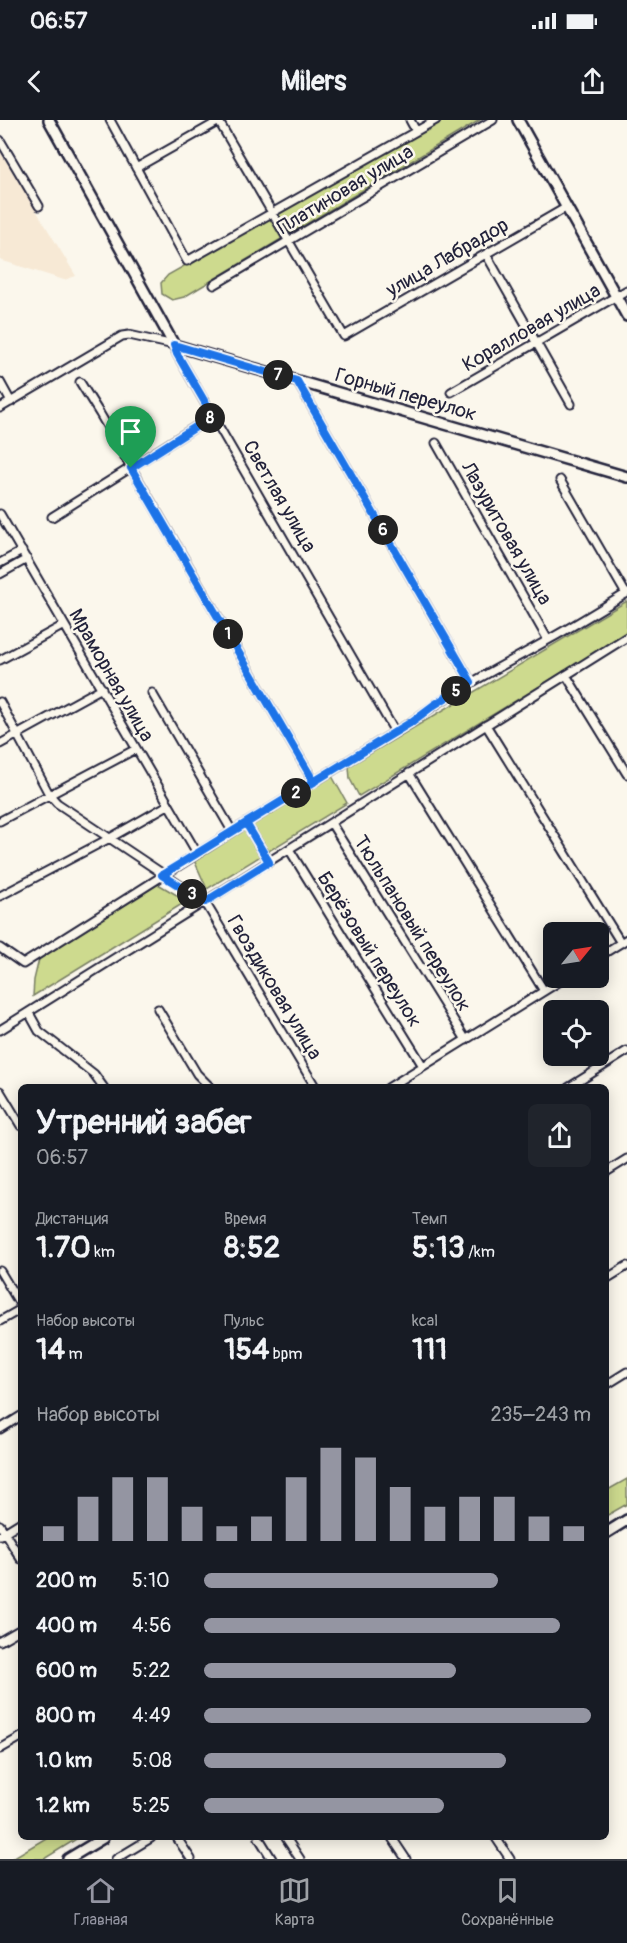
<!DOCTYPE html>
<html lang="ru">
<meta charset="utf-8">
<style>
body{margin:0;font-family:Pangolin,sans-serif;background:#20242c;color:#f1f3f6;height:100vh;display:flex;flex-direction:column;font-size:22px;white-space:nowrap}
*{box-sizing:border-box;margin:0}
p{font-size:20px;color:#9ea1a6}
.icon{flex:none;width:33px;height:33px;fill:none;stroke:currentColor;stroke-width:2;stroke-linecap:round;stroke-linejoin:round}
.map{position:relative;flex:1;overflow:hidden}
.sheet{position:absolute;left:18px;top:964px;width:591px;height:756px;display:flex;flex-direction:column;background:#171b24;border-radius:9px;box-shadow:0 3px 15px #0003}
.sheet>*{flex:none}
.needle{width:39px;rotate:60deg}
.tools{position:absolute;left:543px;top:802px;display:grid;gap:12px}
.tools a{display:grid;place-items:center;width:66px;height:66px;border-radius:9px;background:#171b24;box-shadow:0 3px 15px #0003;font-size:30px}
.pin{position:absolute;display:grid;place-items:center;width:51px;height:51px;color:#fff;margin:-62px -26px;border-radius:50% 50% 50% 0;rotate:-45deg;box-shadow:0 0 6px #0007}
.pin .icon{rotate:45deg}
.km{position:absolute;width:30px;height:30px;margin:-15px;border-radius:50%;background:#222;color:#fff;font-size:16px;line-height:30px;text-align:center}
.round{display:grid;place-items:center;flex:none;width:63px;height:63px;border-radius:9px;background:#20242c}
.head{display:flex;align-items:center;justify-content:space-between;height:102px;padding:0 18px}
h1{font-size:33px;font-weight:700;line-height:45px}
.metrics{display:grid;grid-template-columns:repeat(3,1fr);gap:9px;height:102px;padding:6px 18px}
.metrics div{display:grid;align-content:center}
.metrics b{font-size:30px;font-weight:700}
.metrics small{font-size:16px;font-weight:400}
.metrics p{font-size:16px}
.chart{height:168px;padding:12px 18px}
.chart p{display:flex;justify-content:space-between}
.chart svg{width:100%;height:108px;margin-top:6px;stroke:#9495a2;stroke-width:6}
ul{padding:0 18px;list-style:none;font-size:20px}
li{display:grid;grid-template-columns:96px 72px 1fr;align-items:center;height:45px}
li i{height:15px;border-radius:8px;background:#9495a2}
.status{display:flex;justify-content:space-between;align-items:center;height:42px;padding:0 30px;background:#171b24;direction:ltr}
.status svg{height:16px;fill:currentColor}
header{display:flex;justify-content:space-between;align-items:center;height:78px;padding:0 18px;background:#171b24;font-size:27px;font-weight:700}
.menu{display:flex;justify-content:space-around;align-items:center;height:84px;border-top:2px solid #363941;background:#171b24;font-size:16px;color:#9ea1a6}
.menu a{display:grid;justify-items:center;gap:3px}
.menu .current{color:#9495a2}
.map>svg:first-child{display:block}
</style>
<div class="status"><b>06:57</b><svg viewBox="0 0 49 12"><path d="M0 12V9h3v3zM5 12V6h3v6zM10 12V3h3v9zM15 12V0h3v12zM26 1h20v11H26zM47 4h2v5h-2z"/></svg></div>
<header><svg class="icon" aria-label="back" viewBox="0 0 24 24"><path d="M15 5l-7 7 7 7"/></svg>Milers<svg class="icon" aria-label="share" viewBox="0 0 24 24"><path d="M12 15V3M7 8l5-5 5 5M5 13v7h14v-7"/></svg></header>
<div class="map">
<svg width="627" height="1739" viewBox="0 0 627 1739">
<rect width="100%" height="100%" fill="#fbf7ec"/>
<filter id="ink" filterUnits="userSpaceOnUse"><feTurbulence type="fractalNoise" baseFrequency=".0167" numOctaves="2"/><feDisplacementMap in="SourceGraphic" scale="12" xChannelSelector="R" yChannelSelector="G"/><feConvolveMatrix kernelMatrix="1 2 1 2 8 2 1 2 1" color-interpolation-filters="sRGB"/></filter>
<g filter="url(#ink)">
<path fill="#f7e9d5" d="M0,31L76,156L64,160L0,140Z"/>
<path fill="#cdda8e" stroke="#787e64" stroke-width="1.5" d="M443,0H480L184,177L172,180L162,174L161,163L168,155Z
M627,481V513L359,676L350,659L349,646Z
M332,656L347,683L207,769L194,740Z
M158,764L187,781L33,876L34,860L39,839Z
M627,1359V1384L606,1396V1371Z
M46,1718H78L44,1739H11Z"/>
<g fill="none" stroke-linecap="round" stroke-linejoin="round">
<g stroke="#22223b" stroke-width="11">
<path id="street" d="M110,0L187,141L436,0
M218,0L344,216L567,87
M410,0L416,11
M0,20L39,86
M136,48L221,0
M486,134L571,284
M214,165L493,0
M297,261L471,562
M0,262L11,282
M80,262L100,294L314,662
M451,272L627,170
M0,288L122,216L129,215L174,225L177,234L395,612
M436,323L548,520
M560,360L626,474
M0,394L197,733
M52,397L213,296
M0,443L22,431
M0,454L27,439
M0,540L64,505
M566,555L627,654
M152,573L232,711
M0,582L49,674L57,683L205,782L316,968
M486,605L621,823
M0,624L102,568
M409,653L544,871
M0,701L136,629
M246,703L269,742
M331,703L466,920
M289,729L423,946
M0,776L110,718L168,685
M0,828L23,844L232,712L410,603C453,570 501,547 548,520C575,505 601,489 627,473
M598,837L627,819
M158,889L197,954L211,968
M29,893L39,911L94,954L104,968
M0,910L627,517
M388,968L565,858
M568,968L627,931
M0,971L21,1006
M606,1052L627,1039
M0,1151L21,1186
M606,1159L627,1146
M0,1201L21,1189
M606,1265L627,1252
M0,1309L21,1296
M0,1405L21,1439
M0,1415L21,1402
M0,1521L21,1509
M0,1629L21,1617
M177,1718L191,1739
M259,1718L272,1739
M286,1718L300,1739
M392,1718L406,1739
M496,1718L510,1739
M116,1739L151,1718"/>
</g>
<g stroke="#22223b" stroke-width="14">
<path id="secondary" d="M49,0L174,225L627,357
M518,0L627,196
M606,1413L627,1400
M68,1739L103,1718"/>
</g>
<use href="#street" stroke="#fbf7ec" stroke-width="7"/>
<use href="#secondary" stroke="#fbf7ec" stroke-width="9"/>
</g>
</g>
<g fill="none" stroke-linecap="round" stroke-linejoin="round" filter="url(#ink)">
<g stroke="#fff" stroke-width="12">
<path id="route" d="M131,348L314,662C263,692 213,724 162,755L205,782L269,742L246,703L410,603L434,585L471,562L297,261L174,225L177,234L213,296L131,348"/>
</g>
<use href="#route" stroke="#1a73e8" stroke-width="8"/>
</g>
<g text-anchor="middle" stroke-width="5" stroke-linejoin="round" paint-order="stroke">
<g font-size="20" fill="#22223b" stroke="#fbf7ec">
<text transform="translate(345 69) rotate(-31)" y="7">Платиновая улица</text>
<text transform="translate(447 137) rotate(-30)" y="7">улица Лабрадор</text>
<text transform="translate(531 207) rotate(-30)" y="7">Коралловая улица</text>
<text transform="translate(406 274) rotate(16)" y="7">Горный переулок</text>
<text transform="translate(280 376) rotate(60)" y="7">Светлая улица</text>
<text transform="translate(507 413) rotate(60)" y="7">Лазуритовая улица</text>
<text transform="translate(112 555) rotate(60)" y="7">Мраморная улица</text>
<text transform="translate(413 803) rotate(58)" y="7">Тюльпановый переулок</text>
<text transform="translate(370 829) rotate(58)" y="7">Берёзовый переулок</text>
<text transform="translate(275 867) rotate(59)" y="7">Гвоздиковая улица</text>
</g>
</g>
</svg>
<div class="tools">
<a><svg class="needle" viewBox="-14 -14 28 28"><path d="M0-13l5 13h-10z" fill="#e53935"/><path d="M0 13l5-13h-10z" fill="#9ea1a6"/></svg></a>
<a><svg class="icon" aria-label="locate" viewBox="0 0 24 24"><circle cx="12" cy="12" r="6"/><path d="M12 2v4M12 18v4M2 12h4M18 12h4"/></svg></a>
</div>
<div class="pin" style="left:131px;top:348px;background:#1e9e55"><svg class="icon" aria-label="arrive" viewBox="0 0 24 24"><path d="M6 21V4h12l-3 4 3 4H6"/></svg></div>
<b class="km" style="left:228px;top:514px">1</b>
<b class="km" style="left:296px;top:673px">2</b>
<b class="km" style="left:192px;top:774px">3</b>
<b class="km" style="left:456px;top:571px">5</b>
<b class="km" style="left:383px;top:410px">6</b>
<b class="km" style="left:278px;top:255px">7</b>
<b class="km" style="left:210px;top:298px">8</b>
<section class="sheet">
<div class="head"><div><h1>Утренний забег</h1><p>06:57</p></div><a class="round"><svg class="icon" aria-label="share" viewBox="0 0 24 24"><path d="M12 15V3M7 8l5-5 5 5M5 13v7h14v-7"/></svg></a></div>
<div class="metrics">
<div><p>Дистанция</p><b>1.70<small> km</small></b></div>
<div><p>Время</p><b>8:52</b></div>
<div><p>Темп</p><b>5:13<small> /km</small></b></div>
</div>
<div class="metrics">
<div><p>Набор высоты</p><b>14<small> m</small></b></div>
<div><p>Пульс</p><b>154<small> bpm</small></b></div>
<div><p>kcal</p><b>111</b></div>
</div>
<div class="chart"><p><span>Набор высоты</span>235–243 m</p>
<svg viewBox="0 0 160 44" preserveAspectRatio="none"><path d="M5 44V38M15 44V26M25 44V18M35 44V18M45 44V30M55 44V38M65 44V34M75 44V18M85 44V6M95 44V10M105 44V22M115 44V30M125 44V26M135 44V26M145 44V34M155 44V38"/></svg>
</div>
<ul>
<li><b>200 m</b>5:10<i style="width:76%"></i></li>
<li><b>400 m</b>4:56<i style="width:92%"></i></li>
<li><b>600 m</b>5:22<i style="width:65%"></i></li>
<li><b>800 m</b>4:49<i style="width:100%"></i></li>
<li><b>1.0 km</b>5:08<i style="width:78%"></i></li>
<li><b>1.2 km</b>5:25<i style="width:62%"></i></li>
</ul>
</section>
</div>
<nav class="menu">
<a class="current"><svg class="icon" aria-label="home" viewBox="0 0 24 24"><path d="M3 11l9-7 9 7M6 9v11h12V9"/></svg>Главная</a>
<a><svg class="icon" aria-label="map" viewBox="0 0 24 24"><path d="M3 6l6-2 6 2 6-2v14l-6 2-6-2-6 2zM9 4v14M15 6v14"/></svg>Карта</a>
<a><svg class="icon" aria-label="saved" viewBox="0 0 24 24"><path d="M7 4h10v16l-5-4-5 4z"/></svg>Сохранённые</a>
</nav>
